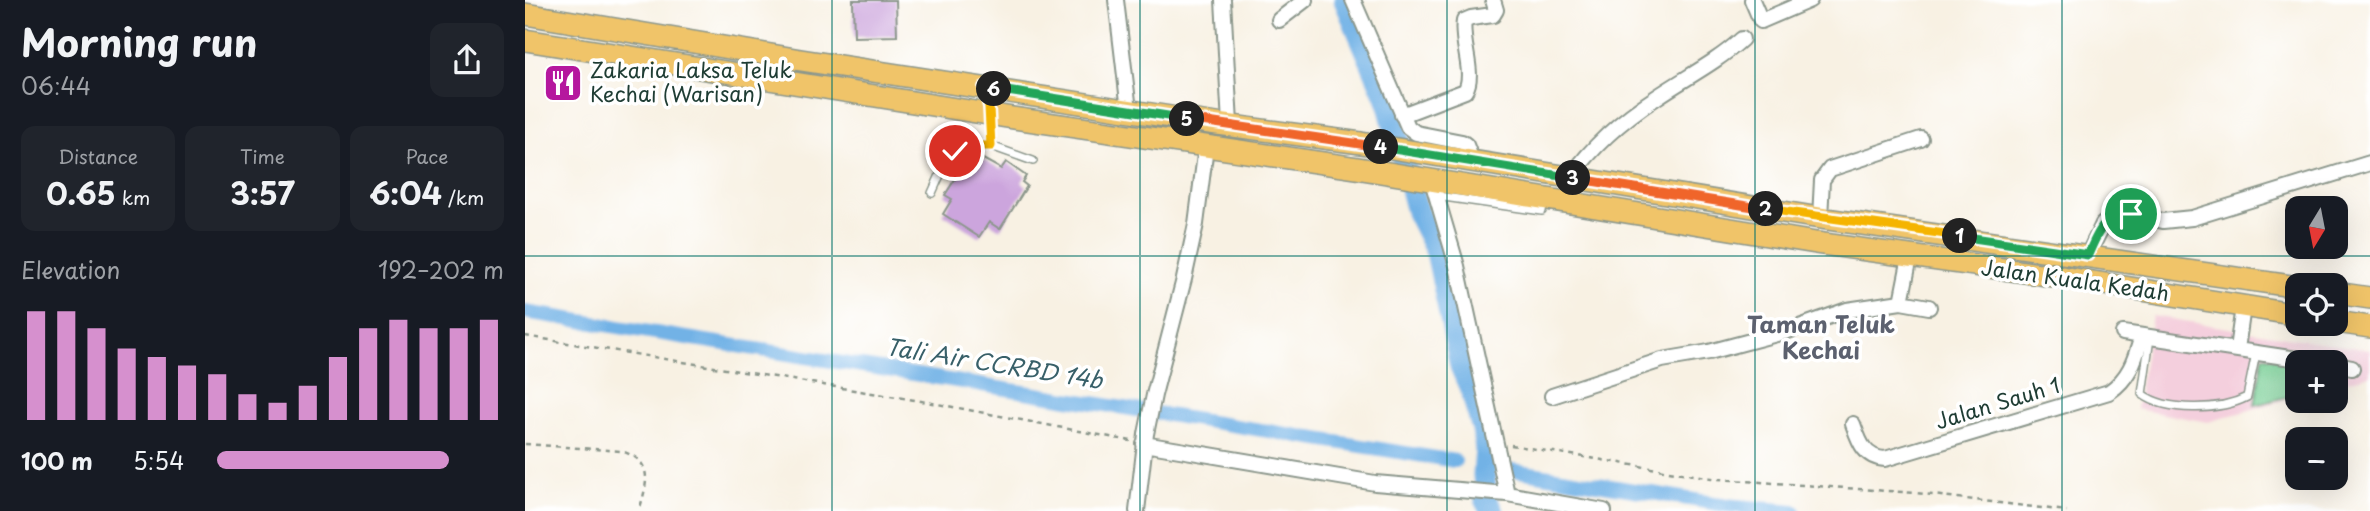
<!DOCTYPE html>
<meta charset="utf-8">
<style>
body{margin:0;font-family:"Playpen Sans",sans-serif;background:#20242c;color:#f1f3f6;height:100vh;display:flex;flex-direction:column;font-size:26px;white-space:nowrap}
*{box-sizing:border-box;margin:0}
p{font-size:23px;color:#9ea1a6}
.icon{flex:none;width:38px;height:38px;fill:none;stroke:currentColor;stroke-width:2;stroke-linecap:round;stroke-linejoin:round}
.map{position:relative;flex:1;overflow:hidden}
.panel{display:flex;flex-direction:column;background:#171b24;width:525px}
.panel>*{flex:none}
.needle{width:46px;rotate:190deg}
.fabs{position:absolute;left:1760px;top:196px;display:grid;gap:14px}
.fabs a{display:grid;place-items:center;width:63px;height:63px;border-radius:14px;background:#171b24;box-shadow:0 7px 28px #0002;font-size:35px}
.pin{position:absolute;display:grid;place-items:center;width:60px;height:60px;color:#fff;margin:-30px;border:4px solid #fff;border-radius:50%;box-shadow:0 2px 7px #0007}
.km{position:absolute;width:35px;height:35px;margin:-18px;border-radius:50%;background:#222;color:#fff;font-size:19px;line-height:35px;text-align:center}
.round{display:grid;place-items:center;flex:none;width:74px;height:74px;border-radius:14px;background:#20242c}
.overview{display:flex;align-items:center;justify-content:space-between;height:119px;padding:0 21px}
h1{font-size:38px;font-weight:700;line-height:52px}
.stats{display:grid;grid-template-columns:repeat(3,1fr);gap:10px;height:119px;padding:7px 21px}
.stats div{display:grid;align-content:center;border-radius:14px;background:#20242c;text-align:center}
.stats b{font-size:30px;font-weight:700}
.stats small{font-size:19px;font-weight:400}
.stats p{font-size:19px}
.chart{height:196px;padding:14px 21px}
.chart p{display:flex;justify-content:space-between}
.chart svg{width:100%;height:126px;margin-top:7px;stroke:#d690ce;stroke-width:6}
ul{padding:0 21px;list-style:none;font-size:23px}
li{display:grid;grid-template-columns:112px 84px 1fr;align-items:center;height:52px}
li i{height:18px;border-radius:9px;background:#d690ce}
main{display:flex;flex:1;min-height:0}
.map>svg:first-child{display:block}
</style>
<main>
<section class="panel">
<div class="overview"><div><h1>Morning run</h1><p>06:44</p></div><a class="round"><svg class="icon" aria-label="share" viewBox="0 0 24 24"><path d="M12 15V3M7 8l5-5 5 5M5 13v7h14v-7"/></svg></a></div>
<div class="stats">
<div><p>Distance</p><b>0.65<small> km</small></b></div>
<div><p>Time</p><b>3:57</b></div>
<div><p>Pace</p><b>6:04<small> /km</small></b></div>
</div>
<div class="chart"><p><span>Elevation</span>192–202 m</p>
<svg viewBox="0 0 160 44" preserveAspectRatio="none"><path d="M5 44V6M15 44V6M25 44V12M35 44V19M45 44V22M55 44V25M65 44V28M75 44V35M85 44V38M95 44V32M105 44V22M115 44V12M125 44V9M135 44V12M145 44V12M155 44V9"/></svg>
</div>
<ul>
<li><b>100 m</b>5:54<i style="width:81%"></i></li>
</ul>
</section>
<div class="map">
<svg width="1845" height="511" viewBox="0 0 1845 511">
<rect width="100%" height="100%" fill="#fff"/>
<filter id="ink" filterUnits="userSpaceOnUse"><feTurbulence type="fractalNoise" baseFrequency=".0143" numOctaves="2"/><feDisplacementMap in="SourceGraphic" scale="14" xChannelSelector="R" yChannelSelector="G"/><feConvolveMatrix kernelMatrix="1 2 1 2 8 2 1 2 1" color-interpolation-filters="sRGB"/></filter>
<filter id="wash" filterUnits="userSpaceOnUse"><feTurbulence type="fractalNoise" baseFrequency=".00686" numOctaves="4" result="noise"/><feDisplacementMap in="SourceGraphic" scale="28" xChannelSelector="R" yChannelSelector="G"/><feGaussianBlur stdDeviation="1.57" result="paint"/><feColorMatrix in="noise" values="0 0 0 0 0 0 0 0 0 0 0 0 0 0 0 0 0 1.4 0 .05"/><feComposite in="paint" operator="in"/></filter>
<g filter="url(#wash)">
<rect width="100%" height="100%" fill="#f8f1e3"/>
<path fill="#f4cfdd" d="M1627,316L1845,350V375L1811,384V362H1773V396L1683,422L1611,409Z"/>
<path fill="#75ce93" stroke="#4a8664" stroke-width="2" d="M1738,356L1773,362V394L1730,405Z"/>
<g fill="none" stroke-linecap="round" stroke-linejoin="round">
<path stroke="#72b2e6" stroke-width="14" d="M0,312L930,461
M988,470L1200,505L1269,511"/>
<path stroke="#72b2e6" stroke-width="23" d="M820,0L863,101L892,212L912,252L936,366L946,389L958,429L961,449L959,475L961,501L967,511"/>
</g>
<g id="blocks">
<path fill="#cca5dd" d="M328,0H371L372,36L329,37Z
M447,153L476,169L481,162L501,176L497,182L502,186L475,229L464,222L454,237L418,214L427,199L420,195Z"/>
</g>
</g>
<g filter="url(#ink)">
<use href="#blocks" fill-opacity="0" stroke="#8c978c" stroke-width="2"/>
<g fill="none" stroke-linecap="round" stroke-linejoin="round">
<g stroke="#8c978c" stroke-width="10">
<path id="lane" d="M465,118L466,146
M407,193L420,164L435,147L466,146L508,161
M912,196L1017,211L1019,200
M1625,338L1617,394C1641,412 1695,411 1722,397L1731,353"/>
</g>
<g stroke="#8c978c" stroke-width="18">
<path id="street" d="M591,0L604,110
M698,0L705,124
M828,0L883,127L891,133L937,142L941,145L948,163
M1227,0L1236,21L1285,0
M754,20L780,0
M877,115L940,91C951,74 935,42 939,21L946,18L968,15L971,10L968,0
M1045,178C1068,145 1098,119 1132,97C1160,78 1192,62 1217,39
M907,181L932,266L982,494
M1295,218L1297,180L1305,169L1396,139
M1563,255L1578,224L1588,217L1607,214L1638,221L1667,218L1845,163
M1376,302L1385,257
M1598,333L1793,362
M1712,349L1718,307
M1811,365L1827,368
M1027,396L1137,360L1184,352L1263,331L1322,310L1376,302L1404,307
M1328,424C1334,441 1339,458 1360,459L1584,392C1605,378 1610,359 1617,336
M619,444L850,483L982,494L1079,511
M612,511L621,434L629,395L659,279L671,224L681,147"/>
</g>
<g stroke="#8c978c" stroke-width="24">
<path id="primary" d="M0,14L276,60L685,123L836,143L1295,218L1773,287
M0,40L488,118L832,168L1291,243L1536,277L1773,315
M1811,293L1845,298
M1811,322L1845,327"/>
</g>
<path stroke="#8c978c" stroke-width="2.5" stroke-dasharray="5 5" stroke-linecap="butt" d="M0,336L402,402L606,441
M0,444L96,451C130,461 122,484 114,511
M986,445L1193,479L1391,493L1542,511"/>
<use href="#lane" stroke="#fff" stroke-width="7"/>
<use href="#street" stroke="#fff" stroke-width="14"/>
<use href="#primary" stroke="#f0c469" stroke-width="21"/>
</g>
</g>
<g fill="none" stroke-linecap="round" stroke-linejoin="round" filter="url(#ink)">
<g stroke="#fff" stroke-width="14">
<path id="split-1" d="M1435,236L1563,255C1574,230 1577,217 1606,214"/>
</g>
<g stroke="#fff" stroke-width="14">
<path id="split-2" d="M1241,209L1435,236"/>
</g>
<g stroke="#fff" stroke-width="14">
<path id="split-3" d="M1048,178L1241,209"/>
</g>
<g stroke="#fff" stroke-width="14">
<path id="split-4" d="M856,147L1048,178"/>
</g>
<g stroke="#fff" stroke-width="14">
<path id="split-5" d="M662,119L856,147"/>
</g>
<g stroke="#fff" stroke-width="14">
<path id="split-6" d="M469,89L662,119"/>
</g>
<g stroke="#fff" stroke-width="14">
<path id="split-7" d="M430,151L441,146H466L464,107L459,87L469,89"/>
</g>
<use href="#split-1" stroke="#22a559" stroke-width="9"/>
<use href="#split-2" stroke="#f5b400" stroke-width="9"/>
<use href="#split-3" stroke="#f0652b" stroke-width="9"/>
<use href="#split-4" stroke="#22a559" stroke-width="9"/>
<use href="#split-5" stroke="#f0652b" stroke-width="9"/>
<use href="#split-6" stroke="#22a559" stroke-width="9"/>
<use href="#split-7" stroke="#f5b400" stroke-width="9"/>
</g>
<path fill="none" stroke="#0f766e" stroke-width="2" stroke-opacity="0.55" d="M307,0V511M615,0V511M922,0V511M1230,0V511M1537,0V511M0,256H1845"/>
<defs>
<g id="restaurant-square" transform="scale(2.0125)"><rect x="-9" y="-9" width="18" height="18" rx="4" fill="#b5179e" stroke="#fff"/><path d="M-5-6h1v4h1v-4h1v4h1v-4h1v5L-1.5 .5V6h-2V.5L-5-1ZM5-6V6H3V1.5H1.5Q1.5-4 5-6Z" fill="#fff"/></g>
</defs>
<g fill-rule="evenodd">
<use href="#restaurant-square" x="38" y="83"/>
</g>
<g text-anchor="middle" stroke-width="7" stroke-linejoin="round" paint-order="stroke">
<g font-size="21" fill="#1f3d34" stroke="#fff" text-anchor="start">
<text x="65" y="78">Zakaria Laksa Teluk<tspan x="65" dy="24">Kechai (Warisan)</tspan></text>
</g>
<g font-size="21" fill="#1f3d34" stroke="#fff">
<text transform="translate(1550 281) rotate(8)" y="7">Jalan Kuala Kedah</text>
<text transform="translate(1473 404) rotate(-17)" y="7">Jalan Sauh 1</text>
</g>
<g font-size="23" font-weight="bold" fill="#5c616f" stroke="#fff">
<text x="1296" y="333">Taman Teluk<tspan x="1296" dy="26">Kechai</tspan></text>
</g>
<g font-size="23" font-style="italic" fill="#386069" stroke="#fff">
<text transform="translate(469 364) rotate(9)" y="8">Tali Air CCRBD 14b</text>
</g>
</g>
</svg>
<div class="fabs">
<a><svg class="needle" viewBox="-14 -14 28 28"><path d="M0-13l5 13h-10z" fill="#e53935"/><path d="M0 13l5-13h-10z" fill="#9ea1a6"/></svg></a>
<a><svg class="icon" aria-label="locate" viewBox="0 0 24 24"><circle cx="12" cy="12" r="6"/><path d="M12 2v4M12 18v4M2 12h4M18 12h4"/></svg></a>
<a>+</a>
<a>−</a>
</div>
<div class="pin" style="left:1606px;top:214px;background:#1e9e55"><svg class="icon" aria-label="arrive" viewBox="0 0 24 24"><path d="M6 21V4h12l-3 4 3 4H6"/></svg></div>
<div class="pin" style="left:430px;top:151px;background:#d93025"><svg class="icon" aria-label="check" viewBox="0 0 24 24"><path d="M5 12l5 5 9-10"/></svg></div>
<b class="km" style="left:1435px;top:236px">1</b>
<b class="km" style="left:1241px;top:209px">2</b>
<b class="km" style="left:1048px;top:178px">3</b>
<b class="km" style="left:856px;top:147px">4</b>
<b class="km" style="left:662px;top:119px">5</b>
<b class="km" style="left:469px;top:89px">6</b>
</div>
</main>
